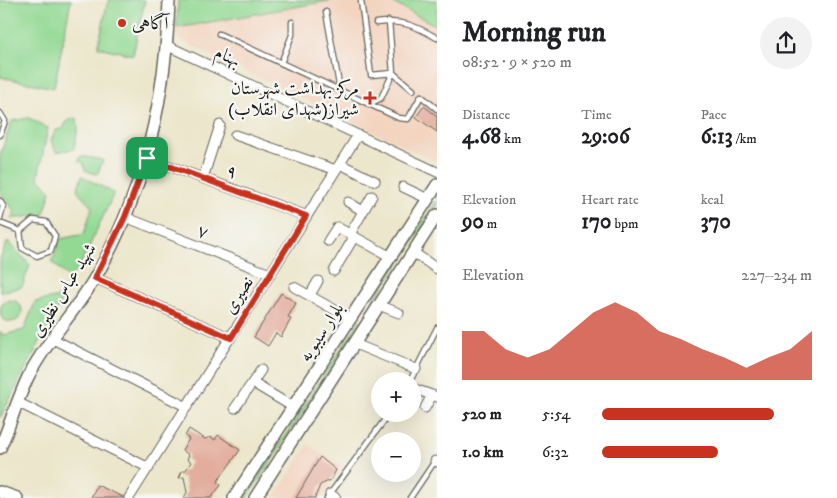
<!DOCTYPE html>
<meta charset="utf-8">
<style>
body{margin:0;font-family:"IM FELL DW Pica",Amiri,serif;background:#f2f2f2;color:#202124;height:100vh;display:flex;flex-direction:column;font-size:19px;white-space:nowrap}
*{box-sizing:border-box;margin:0}
p{font-size:16px;color:#757577}
.icon{flex:none;width:28px;height:28px;fill:none;stroke:currentColor;stroke-width:2;stroke-linecap:round;stroke-linejoin:round}
.map{position:relative;flex:1;overflow:hidden}
.panel{display:flex;flex-direction:column;background:#fff;width:400px}
.panel>*{flex:none}
.fabs{position:absolute;left:371px;top:372px;display:grid;gap:10px}
.fabs a{display:grid;place-items:center;width:50px;height:50px;border-radius:50%;background:#fff;box-shadow:0 5px 20px #0002;font-size:25px}
.pin{position:absolute;display:grid;place-items:center;width:42px;height:42px;color:#fff;margin:-21px;border-radius:10px;box-shadow:0 2px 8px #0006}
.round{display:grid;place-items:center;flex:none;width:52px;height:52px;border-radius:26px;background:#f2f2f2}
.head{display:flex;align-items:center;justify-content:space-between;height:85px;padding:0 25px}
h1{font-size:28px;font-weight:700;line-height:38px}
.metrics{display:grid;grid-template-columns:repeat(3,1fr);gap:8px;height:85px;padding:5px 25px}
.metrics div{display:grid;align-content:center}
.metrics b{font-size:21px;font-weight:700}
.metrics small{font-size:14px;font-weight:400}
.metrics p{font-size:14px}
.chart{height:140px;padding:10px 25px}
.chart p{display:flex;justify-content:space-between}
.chart svg{width:100%;height:90px;margin-top:5px;fill:#c8321e;opacity:.7}
ul{padding:0 25px;list-style:none;font-size:16px}
li{display:grid;grid-template-columns:80px 60px 1fr;align-items:center;height:38px}
li i{height:12px;border-radius:6px;background:#c8321e}
main{display:flex;flex:1;min-height:0}
.map>svg:first-child{display:block}
</style>
<main>
<div class="map">
<svg width="437" height="498" viewBox="0 0 437 498">
<rect width="100%" height="100%" fill="#f6f6f2"/>
<filter id="ink" filterUnits="userSpaceOnUse"><feTurbulence type="fractalNoise" baseFrequency=".02" numOctaves="2"/><feDisplacementMap in="SourceGraphic" scale="10" xChannelSelector="R" yChannelSelector="G"/><feConvolveMatrix kernelMatrix="1 2 1 2 8 2 1 2 1" color-interpolation-filters="sRGB"/></filter>
<filter id="wash" filterUnits="userSpaceOnUse"><feTurbulence type="fractalNoise" baseFrequency=".0096" numOctaves="4" result="noise"/><feDisplacementMap in="SourceGraphic" scale="20" xChannelSelector="R" yChannelSelector="G"/><feGaussianBlur stdDeviation="1.12" result="paint"/><feColorMatrix in="noise" values="0 0 0 0 0 0 0 0 0 0 0 0 0 0 0 0 0 1.4 0 .05"/><feComposite in="paint" operator="in"/></filter>
<g filter="url(#wash)">
<rect width="100%" height="100%" fill="#ece7cc"/>
<path fill="#f3d4bf" d="M334,0H387L437,26V159L435,161L176,38L177,28Z
M308,445L342,466L320,498H274Z"/>
<path fill="#93d993" stroke="#587a58" d="M0,0H71L54,88L0,77Z
M108,0H145L133,55L98,47Z
M178,0H334L177,28Z
M387,0H437V26Z
M29,118L48,128L38,177L51,191L44,214L11,219L15,212L0,192V155L12,121Z
M77,118L78,129L74,149L56,152L51,140L56,130L63,129L67,121Z
M81,156L103,160L98,173L95,174L85,170L83,162L78,161Z
M82,176L114,193L79,268L69,278L52,262L60,239L84,234L92,207L77,190Z
M437,200V207L373,302V300Z
M8,241L30,265L22,287L0,292V258Z
M64,296L0,418V331L3,335L24,330L35,302Z
M0 311a11 11 0 1 1 22 0a11 11 0 1 1-22 0Z
M360,320L362,323L247,498H244Z"/>
<g id="blocks">
<path fill="#e3ad9e" d="M424,106L437,116V132L416,117Z
M281,293L296,303L288,317L291,319L281,337L276,333L268,346L254,337Z
M189,429L205,439L211,437L215,440L218,435L240,450L217,482L221,485L211,498H184L187,492L184,477L179,478L182,471L186,470L191,462L187,459L189,455L182,450L189,439L185,436Z
M320,457L336,470L331,480L320,485L315,498H296Z
M97,485L123,497V498H91Z"/>
</g>
</g>
<g filter="url(#ink)">
<use href="#blocks" fill-opacity="0" stroke="#65635a" stroke-width="1"/>
<g fill="none" stroke-linecap="round" stroke-linejoin="round">
<g stroke="#65635a" stroke-width="7">
<path id="lane" d="M361,1L371,75L393,73L389,21
M326,12L340,90
M376,23C401,19 416,26 437,38
M219,34L399,118L408,119L421,96L437,109
M281,63L292,35V22
M371,103L381,98L393,73L413,90
M0,113L5,121L0,135
M0,201L3,206L0,218
M33,220L46,222L55,236L51,251L37,256L22,248L20,231Z
M0,223L20,231
M410,381L437,328
M327,498L389,414
M410,498L435,461"/>
</g>
<g stroke="#65635a" stroke-width="11">
<path id="street" d="M168,46L437,172
M235,135L336,170
M147,158L307,216
M340,164L375,181
M203,178L220,125
M403,187L428,199
M348,202L363,211
M125,217L270,274
M350,234L372,196
M328,241L337,227L391,257
M413,252L437,269
M334,271L354,237
M95,278L231,338
M294,287L351,319
M310,295L318,281
M379,305L399,313
M53,339L187,407
M355,344L416,369
M253,383L293,407
M412,388L437,397
M19,403L149,468
M235,408L261,370
M425,408L432,395
M435,461L437,462
M330,494L336,498
M129,498L358,135"/>
</g>
<g stroke="#65635a" stroke-width="14">
<path id="secondary" d="M0,448C10,425 17,400 28,377C46,341 76,311 96,276C145,191 166,98 169,0
M0,492L17,498
M234,498L437,185
M255,498L437,215"/>
</g>
<use href="#lane" stroke="#fff" stroke-width="4.5"/>
<use href="#street" stroke="#fff" stroke-width="9"/>
<use href="#secondary" stroke="#fff" stroke-width="11"/>
</g>
</g>
<g fill="none" stroke-linecap="round" stroke-linejoin="round" filter="url(#ink)">
<g stroke="#fff" stroke-width="10">
<path id="route" d="M147,158L306,216L231,338L95,278L125,217Z"/>
</g>
<use href="#route" stroke="#c8321e" stroke-width="6"/>
</g>
<g fill="#c8321e" stroke="#f6f6f2" stroke-width="2">
<circle cx="122" cy="23" r="5"/>
<path d="M367.5 90.5h5v5h5v5h-5v5h-5v-5h-5v-5h5z"/>
</g>
<g text-anchor="middle" stroke-width="4.5" stroke-linejoin="round" paint-order="stroke">
<g font-size="18" fill="#1c1c1c" stroke="#f6f6f2" text-anchor="start">
<text x="132" y="29">آگاهی</text>
<text x="359" y="94" text-anchor="end">مرکز بهداشت شهرستان<tspan x="359" dy="21">شیراز(شهدای انقلاب)</tspan></text>
</g>
<g font-size="18" fill="#1c1c1c" stroke="#f6f6f2">
<text transform="translate(228 56) rotate(25)" y="6">بهنام</text>
<text transform="translate(232 171) rotate(20)" y="6">۹</text>
<text transform="translate(203 231) rotate(21)" y="6">۷</text>
<text transform="translate(63 290) rotate(-58)" y="6">شهید عباس نظیری</text>
<text transform="translate(238 295) rotate(-58)" y="6">نصیری</text>
<text transform="translate(321 332) rotate(-57)" y="6">بلوار سیبویه</text>
</g>
</g>
</svg>
<div class="fabs">
<a>+</a>
<a>−</a>
</div>
<div class="pin" style="left:147px;top:158px;background:#1e9e55"><svg class="icon" aria-label="arrive" viewBox="0 0 24 24"><path d="M6 21V4h12l-3 4 3 4H6"/></svg></div>
</div>
<section class="panel">
<div class="head"><div><h1>Morning run</h1><p>08:52 · 9 × 520 m</p></div><a class="round"><svg class="icon" aria-label="share" viewBox="0 0 24 24"><path d="M12 15V3M7 8l5-5 5 5M5 13v7h14v-7"/></svg></a></div>
<div class="metrics">
<div><p>Distance</p><b>4.68<small> km</small></b></div>
<div><p>Time</p><b>29:06</b></div>
<div><p>Pace</p><b>6:13<small> /km</small></b></div>
</div>
<div class="metrics">
<div><p>Elevation</p><b>90<small> m</small></b></div>
<div><p>Heart rate</p><b>170<small> bpm</small></b></div>
<div><p>kcal</p><b>370</b></div>
</div>
<div class="chart"><p><span>Elevation</span>227–234 m</p>
<svg viewBox="0 0 160 44" preserveAspectRatio="none"><path d="M0 44V20L10 20L20 29L30 33L40 29L50 20L60 11L70 6L80 11L90 20L100 24L110 29L120 33L130 38L140 33L150 29L160 20V44z"/></svg>
</div>
<ul>
<li><b>520 m</b>5:54<i style="width:82%"></i></li>
<li><b>1.0 km</b>6:32<i style="width:55%"></i></li>
</ul>
</section>
</main>
